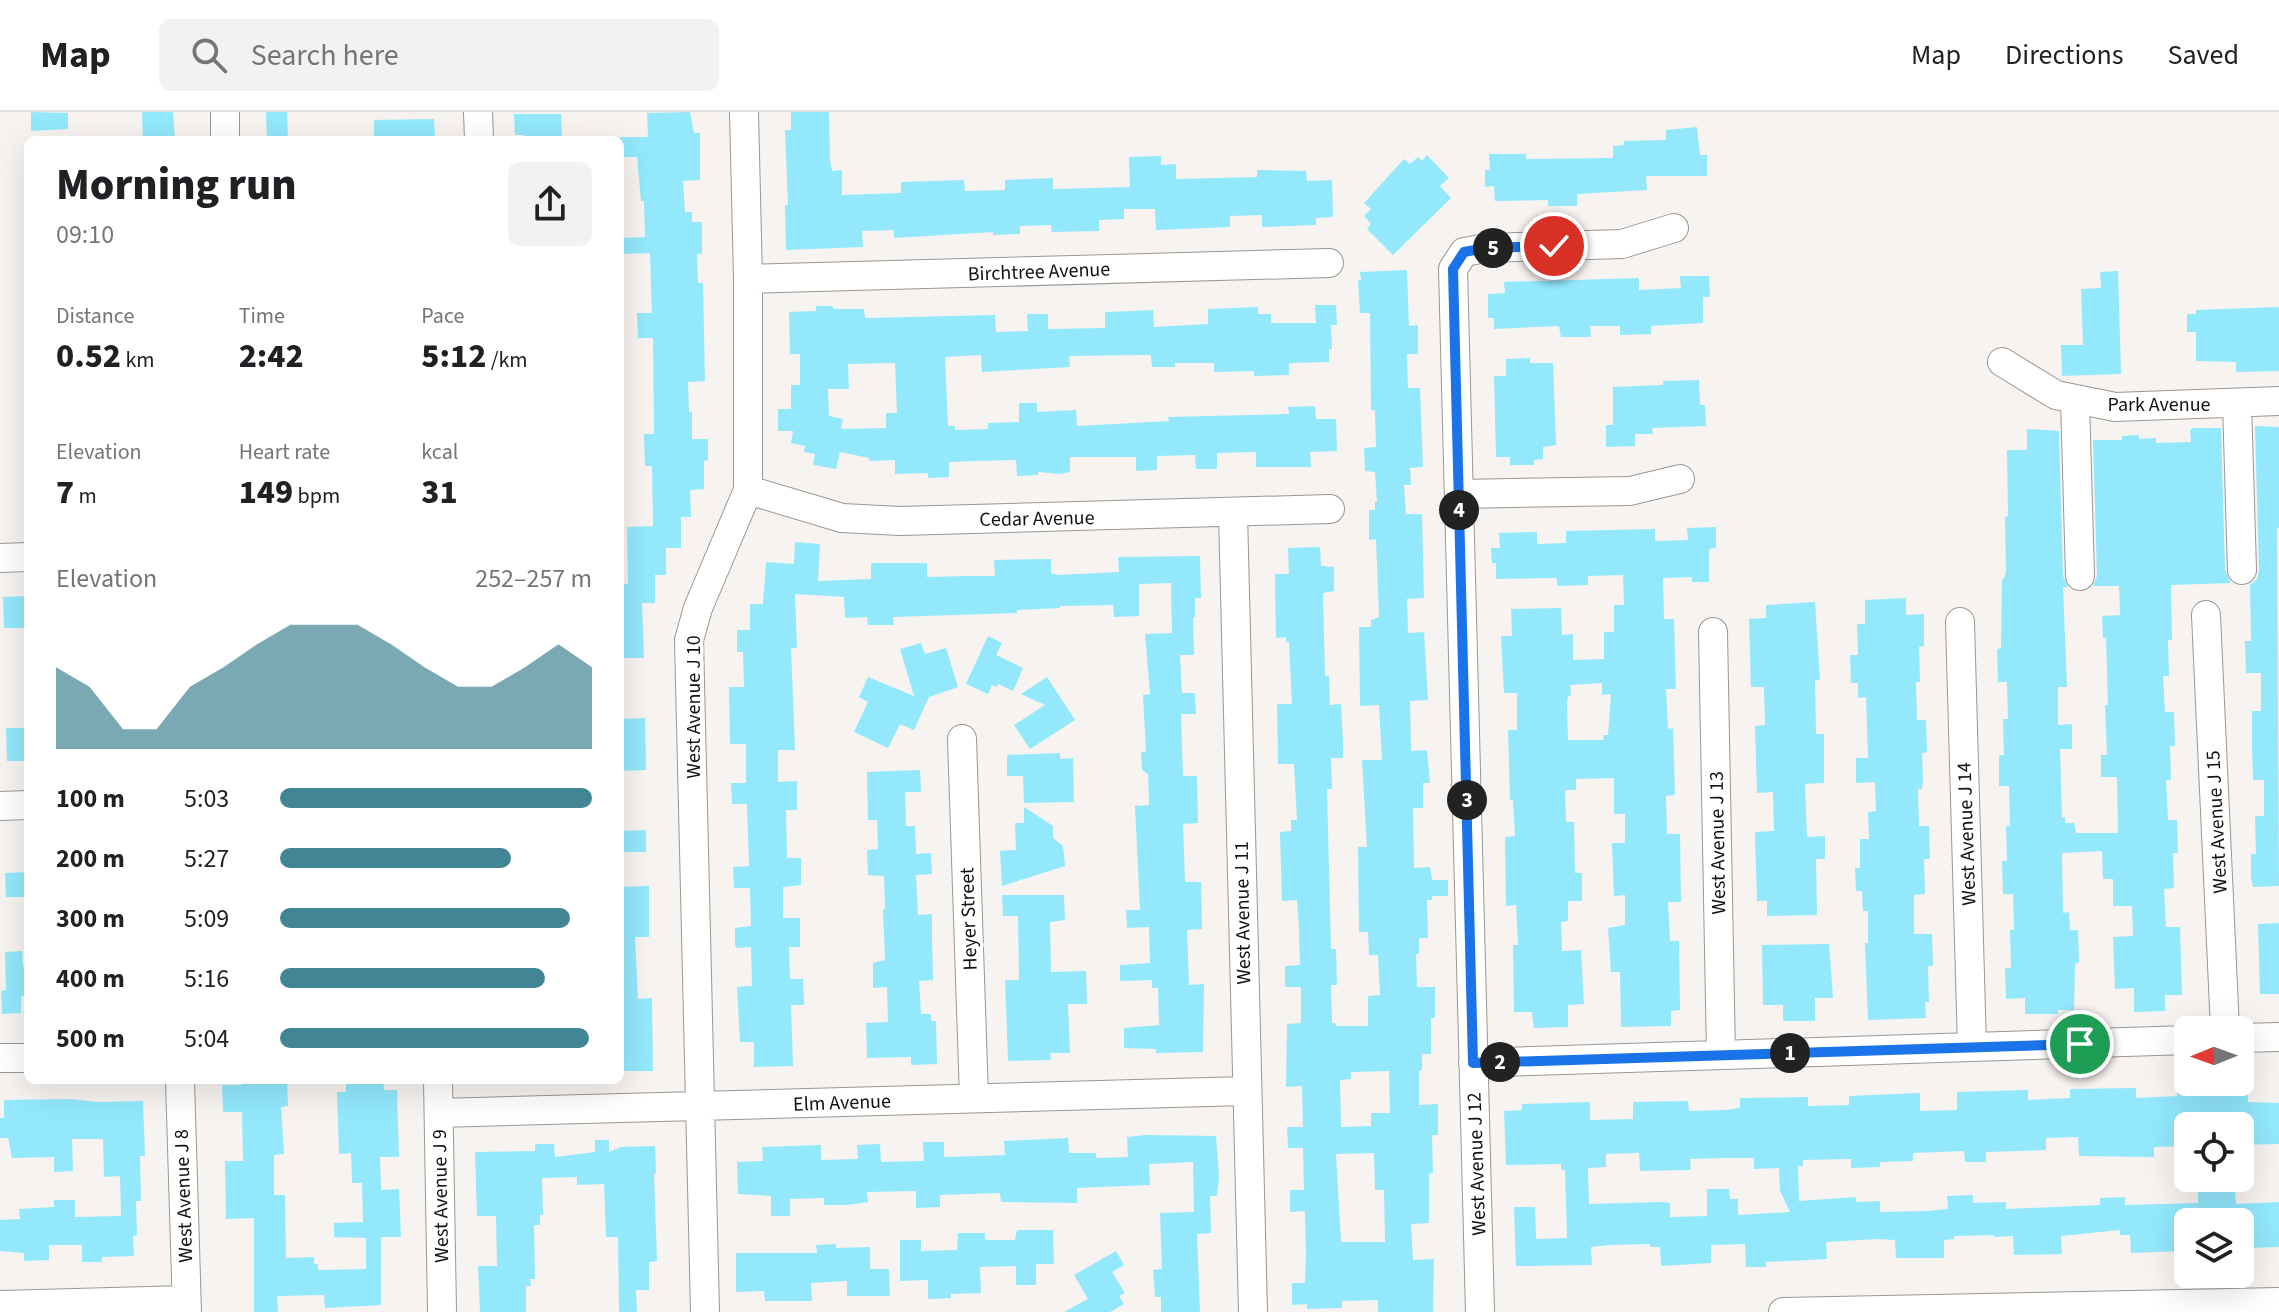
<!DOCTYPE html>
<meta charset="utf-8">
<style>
body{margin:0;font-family:"Source Sans 3",sans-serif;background:#f2f2f2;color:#202124;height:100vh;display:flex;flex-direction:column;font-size:30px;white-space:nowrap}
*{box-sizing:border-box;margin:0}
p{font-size:26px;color:#757577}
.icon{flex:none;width:44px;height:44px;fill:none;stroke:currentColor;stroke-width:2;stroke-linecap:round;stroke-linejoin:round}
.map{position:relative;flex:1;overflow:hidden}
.panel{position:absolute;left:24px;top:24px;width:600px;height:948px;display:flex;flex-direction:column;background:#fff;border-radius:12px;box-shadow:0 8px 32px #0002}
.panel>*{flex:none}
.needle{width:52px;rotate:269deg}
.controls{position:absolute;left:2174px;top:904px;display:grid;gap:16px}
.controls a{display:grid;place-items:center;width:80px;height:80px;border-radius:12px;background:#fff;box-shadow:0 8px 32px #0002;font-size:40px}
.pin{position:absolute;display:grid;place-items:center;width:68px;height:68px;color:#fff;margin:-34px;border:4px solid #fff;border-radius:50%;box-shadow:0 2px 8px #0007}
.km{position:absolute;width:40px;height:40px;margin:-20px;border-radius:50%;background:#222;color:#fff;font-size:22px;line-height:40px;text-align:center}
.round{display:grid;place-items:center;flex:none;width:84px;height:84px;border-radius:12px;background:#f2f2f2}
.headline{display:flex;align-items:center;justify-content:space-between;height:136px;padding:0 32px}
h1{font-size:44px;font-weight:800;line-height:60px}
.stats{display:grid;grid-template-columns:repeat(3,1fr);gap:12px;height:136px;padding:8px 32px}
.stats div{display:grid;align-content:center}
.stats b{font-size:34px;font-weight:800}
.stats small{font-size:22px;font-weight:400}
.stats p{font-size:22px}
.chart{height:224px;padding:16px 32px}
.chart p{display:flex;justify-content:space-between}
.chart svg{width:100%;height:144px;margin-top:8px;fill:#428594;opacity:.7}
ul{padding:0 32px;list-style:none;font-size:26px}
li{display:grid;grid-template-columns:128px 96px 1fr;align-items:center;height:60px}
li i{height:20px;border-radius:10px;background:#428594}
header{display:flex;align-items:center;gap:48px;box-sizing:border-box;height:112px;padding:0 40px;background:#fff;border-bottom:2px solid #e0e0e0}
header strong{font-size:38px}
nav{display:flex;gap:44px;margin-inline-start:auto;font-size:28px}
.search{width:560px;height:72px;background:#f2f2f2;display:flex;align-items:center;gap:20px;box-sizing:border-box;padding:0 28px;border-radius:12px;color:#757577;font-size:30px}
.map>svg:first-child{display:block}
</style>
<header>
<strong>Map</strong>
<div class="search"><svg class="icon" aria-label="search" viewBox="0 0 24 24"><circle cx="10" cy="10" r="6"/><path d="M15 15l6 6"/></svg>Search here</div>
<nav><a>Map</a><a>Directions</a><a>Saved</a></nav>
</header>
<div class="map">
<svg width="2279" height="1200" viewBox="0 0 2279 1200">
<rect width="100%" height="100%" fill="#f7f3f0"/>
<path fill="#93e8fc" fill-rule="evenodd" d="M31,0L68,1V17L31,19Z
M142,0H173L175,28H143Z
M266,0H287L288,28H267Z
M690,0L694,21H700V68L683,69L685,100H692V110H702V142H697L698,171H703L705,269L688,270L689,300H692V327H708V348L704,349V377L690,378L691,405H681V436H666V463H655V491H642L644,546H620V472H628L627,415L653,414L652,354H645L644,322H654L653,226H638L637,201H652L650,141L620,142V126L645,125L644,89H641L637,45H620V25H648L647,1Z
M791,0H829L830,48L832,59L842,58V83L901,81V70L964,68L965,79L1005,78V68L1053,66V77L1130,75L1129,45L1161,44V53L1176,52V67L1257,65V58L1306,59L1307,69L1332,68L1333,105L1316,106V113L1262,115V103L1230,104V115L1156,118L1155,97H1124V107L1099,108V119L1052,120L1051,113L1020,114V122L993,123V120L894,126V118L862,119L863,135L786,138L785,93H788L785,18H791Z
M514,2H561L562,28H524V23H515Z
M434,7L435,25L374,28V8Z
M1697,15L1700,43H1707V64H1646L1647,78L1577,82V94H1548V88L1495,89L1494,74L1485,75V58H1490L1489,42H1526V47L1613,46V34L1624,33V29L1666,28V18Z
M1427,43L1449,66L1440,74L1451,86L1393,143L1367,117L1371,112L1364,104L1371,97L1364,91L1404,47L1410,52L1418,45L1422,49Z
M1407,158L1409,214L1418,213V242H1407L1408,276H1420L1423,355L1410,356L1411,373H1404L1406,402H1422L1424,486L1407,487L1408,521L1424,520L1428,588L1410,589L1411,639L1427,638L1430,671H1423V696H1413L1414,756L1430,755L1432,768H1448V784H1432V788H1427L1428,826H1419V842H1416L1417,875H1435V906H1431V942H1422V958L1419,959V993L1438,992V1023H1432L1433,1061L1429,1062V1111L1411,1112L1413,1148L1434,1147L1433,1200H1378V1188L1342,1189V1196L1307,1197V1192L1292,1193V1171H1305L1306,1144L1305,1099L1290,1100V1078H1304L1303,1036H1288L1287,1015H1303L1302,974L1286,975L1287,912L1301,911V875H1285V854L1300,853L1299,816L1297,788L1282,789L1280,720L1291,719V708H1297L1294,652H1278L1277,592H1292L1289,530H1286V525L1276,526L1275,462H1289L1288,436L1320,435L1321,454L1334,455V479L1323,481L1325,564H1329L1330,593L1341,592L1343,630V646H1331L1332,677H1327L1331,837H1336L1337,873H1331L1332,911H1335L1336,914H1368V884L1380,883L1378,843H1369L1368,820H1359L1358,735H1367L1362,648H1382L1379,593L1360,594L1359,515H1371V508L1379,505L1376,427L1369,428V398H1375V390H1377L1375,360L1365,359L1364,336L1376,335L1375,298H1371L1370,201H1360L1358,168H1361L1360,160ZM1389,959L1390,1001H1371V1014L1341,1015L1340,968L1351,967V960ZM1374,1041L1375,1078H1384L1385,1130H1341L1336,1042Z
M2118,159L2121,262L2062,264L2061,233H2083L2081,177L2101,176L2100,160Z
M1680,164H1709L1710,185H1703V211L1651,214V222L1620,223V214H1590L1591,225H1561L1559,214L1494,217V206H1488V182L1505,181L1504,170L1639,166V178L1681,176Z
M1315,193H1336L1337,213H1331L1332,237H1329V250L1289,251V263L1254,264V259L1214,260V251H1175V255H1152L1151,243H1138L1069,244L1070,255L982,260L981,243L945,245L948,314H955V318L988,317V311L1019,310V291H1037V300L1076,298L1077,314L1169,309L1168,305L1289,302L1288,295L1315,294L1316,307H1336L1337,339L1310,340L1311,355H1256V340L1217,341V357H1196L1195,343L1157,344V358L1136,359V345H1070V360L1060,362L1038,360V363L1017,364L1016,348L976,349L949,350V365L928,366V361L895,362V348L869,349V346L840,340L836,357L813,353L815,342L804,340L805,334L791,331L793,319H778V297H791V273H800V242H790L789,200L816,199V194H833V197H864L865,206L995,203L996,220L1028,219L1027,202H1048V217L1105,216V200L1132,199L1153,198L1154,215L1208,212V197L1258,195V202H1271V211H1316ZM895,251L897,301H886V316L841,317L843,307L829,304L828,277H849L848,252Z
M2279,195V259L2236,260V250L2196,249V220H2187V202H2196V198Z
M1530,246V251H1553L1556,333L1543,335V347L1534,348V353H1510V345H1496L1494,264H1506V247Z
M1699,268L1700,293H1705L1706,314L1652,316L1653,322H1635V334L1606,335V313H1613V275L1663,273V269Z
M2255,314L2279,315V416H2277L2279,774L2253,775L2251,766V742H2256L2255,704H2264V668H2253L2252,636V599H2261V561H2246L2245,529H2251L2250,473L2257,467L2259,458Z
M2193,316H2221L2225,458L2231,471L2171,473L2172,528H2168L2169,564H2163L2165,600H2174L2175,634H2170L2171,668H2166L2168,708H2177L2178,741H2173L2174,776L2164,777L2166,815H2180L2182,883H2165V899L2134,900V876L2115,877L2113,825L2133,824L2132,794H2113V767H2103L2102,739L2062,741L2063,801L2069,800L2070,818H2078L2079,850L2075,852L2074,898H2058V902H2025V886L2006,887L2005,856H2011L2010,818H2014L2013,782H2003L2002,749H2007L2006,714H2010L2009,674H1999V643H2004L2003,607H2008L2007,570H1998L1997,537L2001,536L2002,467H2004L2006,459L2005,405L2008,404L2007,338H2027V317L2059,319L2063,464L2068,475H2063L2067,575H2058V613L2072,612V637H2060L2062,706L2065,705V711H2074L2076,721H2118L2117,665H2101V643H2107L2105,593H2108L2106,526H2103L2102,504L2120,503L2119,474H2093L2097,464L2093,328H2122V324L2139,323V327L2156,326V331L2191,330L2190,318Z
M1716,415V436L1709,437V470H1692V465L1663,466L1664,507H1674L1675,545L1676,577H1666L1668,617L1673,616L1675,683L1666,684L1667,722H1680L1681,790H1668L1670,829H1679L1680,898L1671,899V914L1621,915L1620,860H1611L1608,816L1625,813V783L1614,784L1612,731H1625V702H1614V666L1576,667V678H1565L1566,710H1574L1575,761H1582V789H1568V809L1561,810L1562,839L1581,838L1584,892L1568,893V915L1534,916L1532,900H1514L1513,833H1518L1516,793L1506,794L1505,725L1515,724L1513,688H1510L1508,618H1517V581H1504L1501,524H1512L1511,497L1561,496L1562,523L1573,522V548L1604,547V520H1614V493H1624L1623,463L1588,464V473L1558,474L1556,466L1496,467V451H1492L1491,436H1500L1499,421L1537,420V432L1566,431V419L1655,417V429L1688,428L1687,416ZM1602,571V583L1611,582L1608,623H1603L1604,628H1568L1567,593L1568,584H1571L1570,573Z
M795,430L820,432L818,469L871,467V451H927V465L968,464H995L994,448L1051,447V461L1058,463L1119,460L1118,445L1200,444L1201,486H1195V505H1193L1194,543H1180L1182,581H1195L1196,602H1181L1183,664H1197L1198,711L1183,712L1185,770H1201L1202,817L1187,818L1189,873L1204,872L1203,940L1156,941V937L1124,936V916L1159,913L1158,876H1152V868L1120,869V853L1150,851L1149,815L1127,816L1126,798H1140L1135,694L1149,693L1148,662L1142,658L1141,640H1146L1143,583L1150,582L1145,522L1172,521L1171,471L1139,472V504L1114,505L1113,493L1060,494V496L1017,498V501L893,505L894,513H868L867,505L845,506L844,485L795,482L797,536H791L795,638H778V670L797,669V698H786L787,746H801V773L783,775V806H800V835H789L790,867H803L804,893H791L793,954L754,955V930H740L737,875L752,874L751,835L737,836L735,833V816L751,814L750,776H734L733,755L749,754L747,692H732L731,671H746V632H730L729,575H744L743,540H737V518H750V492H763L766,450L794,452Z
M28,484V516H4L3,485Z
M1906,486V503L1924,502V534L1919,535L1920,570H1916L1917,608H1926L1927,640L1922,641L1923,668L1922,677H1918L1919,714H1929L1930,747H1924L1925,782L1914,783V822H1932L1933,854H1928L1929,890H1925L1926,906L1868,908L1865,831H1868V799H1863L1862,779H1856L1855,756H1860V727H1869L1868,700L1876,699L1875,670L1856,671V646H1868L1866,585L1858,586V571H1851L1850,543H1858L1857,512H1865V488Z
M1815,490L1820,568H1815L1816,622H1824V671L1805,672L1807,725L1825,724V747H1816L1817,803L1767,804V789H1757L1755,720L1774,719L1773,680L1757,681L1755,614L1765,613L1764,575H1751L1749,507L1766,506V493Z
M988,524L1002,531L996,543L1023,556L1013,579L998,572L997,575L992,573L988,582L966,572Z
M921,531L925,542L946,536L958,575L929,585L914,618L900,612L888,636L854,620L868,590L859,585L868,565L914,584L900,537Z
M1047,565L1075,608L1030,637L1014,613L1045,593L1021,582Z
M645,606L646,658L620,659V607Z
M6,616H28V649H7Z
M1060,641V647L1073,646L1074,690L1024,691L1023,664H1007V643Z
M920,658L921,680H905L906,714H915L916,742L931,741L932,762L916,763L918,803L932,802V825L933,868L919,869L921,902H931V909H936L937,952L911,953V945L867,946L866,911L888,910L887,875L873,876V851L885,848L883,797H885L884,764L868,763L867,738L878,737L877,708H868L867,660Z
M1024,695L1053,714V726L1063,734L1065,754L1002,774L1000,739L1016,738L1015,711H1024Z
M646,718V740H620V719Z
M28,760V785H6L5,761Z
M649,774V825H635L638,887L652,886L653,959H620V775Z
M1002,783H1064L1065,808L1050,810L1051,860L1086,859L1087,892H1068L1070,941H1050L1051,948L1008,949L1005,868H1019L1018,804H1003Z
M2279,811V882H2260L2258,812Z
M1829,832L1833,886H1815V909H1783V893H1763L1762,833Z
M22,839L23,855H28V884H21V901L2,902L1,879L6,878L5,840Z
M241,968H287L288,994L281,995L284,1042L274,1043V1083H285L286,1146L314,1145V1152H318V1158L366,1157V1126L334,1125V1111L363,1110L362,1071H352L351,1041L339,1042L337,980H346V968H383L384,978H397L399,1045H380L381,1078L399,1077L401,1125H381V1193L325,1196L324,1183L277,1184L278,1200H254V1106L226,1107L225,1049H243L242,1000H223L222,973H242Z
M2237,972L2248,974V990L2279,991V1032L2240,1033V1014H2188V1034L2154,1035V1045L2079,1044L2078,1025L2046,1026V1038L1986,1040V1050H1965L1964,1039L1913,1041V1049L1880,1050V1055L1851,1056V1047L1803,1048V1054H1798L1799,1089L1856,1085V1090L1880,1089V1100L1927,1099L1948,1097L1947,1084L1973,1083V1091L2006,1090V1097L2100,1093V1086L2125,1085V1093L2198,1091V1080L2235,1079L2236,1092L2279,1090V1135L2248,1136V1118H2240V1110H2188V1121H2181L2182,1139L2131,1141L2130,1123H2120V1118L2061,1124L2062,1142L2014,1143L2013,1124L1994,1125V1123L1954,1124V1127L1944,1128V1146H1896L1895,1128L1877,1127L1826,1130L1827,1147L1766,1150V1155H1746L1745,1132L1711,1133V1151L1661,1154L1660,1135H1650V1132L1610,1133L1591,1135L1592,1153L1516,1154L1514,1095H1535L1536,1127L1567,1126L1565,1058H1561V1052L1506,1053L1504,999L1522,998V992L1590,990V1008L1633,1007V990L1688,989L1689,999L1725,998L1740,996V986L1808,985V994L1849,993V984L1920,981V999L1957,998V980L2028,978V988L2070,986V977L2136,976V986L2177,984V975ZM1639,1041L1640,1059L1691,1058L1690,1047L1726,1046H1754V1057L1779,1056L1780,1079L1790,1100L1738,1103V1087H1730L1729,1077H1707V1104L1670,1105V1091L1662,1090L1589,1092L1588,1056L1606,1055V1042Z
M71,987L98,990L143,989L145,1044H140L141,1089H136L137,1123L133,1124L134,1144L102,1145V1150H82V1133H49V1148L24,1149V1141L0,1139V1108L20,1107L19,1097L54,1095V1088H75V1105L121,1104L120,1064L104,1065L103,1027H72L73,1059L54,1060V1045L12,1046L8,1026H0V1006H4V988Z
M1146,1023L1216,1024L1219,1065L1217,1084H1210L1211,1121L1197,1122L1200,1200H1161V1185H1155L1153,1158L1162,1157L1160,1101L1194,1100L1193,1050L1149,1052L1150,1073L1077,1076V1091L1001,1090L1000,1081L940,1083V1095L916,1096V1079L867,1080L868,1090L847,1093H824V1086L790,1087V1104H771V1084L738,1082L737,1050L763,1049L762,1035L821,1033V1048L858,1047L857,1033L880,1032L881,1050L924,1049L923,1030H944V1045L979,1044L1005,1043L1004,1029L1068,1026L1069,1041H1096V1046L1128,1045L1127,1025Z
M595,1028H609V1040L621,1035L655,1034L656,1062H654L657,1149L649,1150V1178H636L637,1200H619L618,1125H606L604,1072L577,1073V1065L542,1066L543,1103H540V1113H534L535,1167H530L531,1174H526V1200H480L478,1154H497L496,1104H477L475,1040L535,1039V1032H554L555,1045L595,1040Z
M1017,1118H1053L1054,1152H1036V1173H1016V1154L980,1155L981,1181L951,1182V1186L928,1187V1168L900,1169V1128H921V1139L957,1138L958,1121H985V1128H1015Z
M836,1132V1136L870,1135V1157H889L890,1184H847V1169L811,1171L812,1189H765L764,1179L736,1180V1141H817L816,1133Z
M1116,1139L1124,1153L1112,1160L1125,1181L1119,1184L1124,1192L1110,1200H1064L1088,1187L1074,1163Z"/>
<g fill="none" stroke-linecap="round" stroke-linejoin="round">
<g stroke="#9a9793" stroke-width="30">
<path id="minor" d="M225,0V28
M478,0L479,28
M748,167L1329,151
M2002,250L2056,283L2115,295L2279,289
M2075,288L2080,464
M2237,291L2242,458
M748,378L842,406L900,409L1330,397
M1459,382L1630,379L1680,367
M1233,401L1253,1200
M0,446L28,445
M2206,503L2225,918
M1960,510L1972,935
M1713,520L1721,943
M962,627L974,986
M0,694L28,693
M2240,926L2279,925
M0,946H28
M1473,951L2188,928
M180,968L187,1200
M438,968L442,1200
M439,1001L1246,979
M0,1193L186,1188
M705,1200L689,528L698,496L748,378V167L744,0
M1480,1200L1453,157L1464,140L1486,136L1622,132L1674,116
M1783,1200L2279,1190"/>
</g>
<use href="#minor" stroke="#fff" stroke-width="28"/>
</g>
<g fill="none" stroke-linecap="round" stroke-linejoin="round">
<g stroke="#fff" stroke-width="16">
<path id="route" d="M1554,134L1486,136L1464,140L1453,157L1473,951L2080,932"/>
</g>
<use href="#route" stroke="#1a73e8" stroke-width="10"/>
</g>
<g text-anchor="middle" stroke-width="7" stroke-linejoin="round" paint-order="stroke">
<g font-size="20" fill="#131210" stroke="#fff">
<text transform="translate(1039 159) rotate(-2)" y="7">Birchtree Avenue</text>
<text x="2159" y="299">Park Avenue</text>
<text transform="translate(1037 406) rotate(-1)" y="7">Cedar Avenue</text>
<text transform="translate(693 595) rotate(-90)" y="7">West Avenue J 10</text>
<text transform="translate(2216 710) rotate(-93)" y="7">West Avenue J 15</text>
<text transform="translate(1966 722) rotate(-92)" y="7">West Avenue J 14</text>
<text transform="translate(1717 731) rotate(-91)" y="7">West Avenue J 13</text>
<text transform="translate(1242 801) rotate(-91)" y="7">West Avenue J 11</text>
<text transform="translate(968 807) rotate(-92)" y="7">Heyer Street</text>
<text transform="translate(842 990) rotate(-2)" y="7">Elm Avenue</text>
<text transform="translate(1476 1052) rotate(-92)" y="7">West Avenue J 12</text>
<text transform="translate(183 1084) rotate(-92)" y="7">West Avenue J 8</text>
<text transform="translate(440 1084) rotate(-91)" y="7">West Avenue J 9</text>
</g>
</g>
</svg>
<div class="controls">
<a><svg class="needle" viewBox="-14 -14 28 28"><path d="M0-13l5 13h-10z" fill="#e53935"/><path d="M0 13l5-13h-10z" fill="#757577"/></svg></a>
<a><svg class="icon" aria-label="locate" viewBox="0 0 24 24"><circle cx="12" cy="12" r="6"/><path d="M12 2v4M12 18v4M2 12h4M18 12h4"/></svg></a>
<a><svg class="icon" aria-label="layers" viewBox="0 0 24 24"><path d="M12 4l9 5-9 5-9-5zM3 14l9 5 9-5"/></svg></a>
</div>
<div class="pin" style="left:2080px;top:932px;background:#1e9e55"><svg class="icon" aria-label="arrive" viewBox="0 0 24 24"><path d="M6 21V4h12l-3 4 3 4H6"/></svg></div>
<div class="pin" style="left:1554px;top:134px;background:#d93025"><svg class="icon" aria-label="check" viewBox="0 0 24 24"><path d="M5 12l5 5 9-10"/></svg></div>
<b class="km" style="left:1790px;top:941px">1</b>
<b class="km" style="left:1500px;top:950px">2</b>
<b class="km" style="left:1467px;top:688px">3</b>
<b class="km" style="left:1459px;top:398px">4</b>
<b class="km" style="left:1493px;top:136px">5</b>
<section class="panel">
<div class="headline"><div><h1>Morning run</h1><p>09:10</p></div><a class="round"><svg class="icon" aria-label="share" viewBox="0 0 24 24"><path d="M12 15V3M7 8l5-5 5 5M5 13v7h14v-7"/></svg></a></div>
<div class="stats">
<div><p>Distance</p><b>0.52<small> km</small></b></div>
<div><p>Time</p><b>2:42</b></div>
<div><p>Pace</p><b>5:12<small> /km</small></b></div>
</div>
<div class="stats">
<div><p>Elevation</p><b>7<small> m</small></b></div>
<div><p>Heart rate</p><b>149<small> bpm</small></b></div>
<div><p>kcal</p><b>31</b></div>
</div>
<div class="chart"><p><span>Elevation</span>252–257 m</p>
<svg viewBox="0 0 160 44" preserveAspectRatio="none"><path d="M0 44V19L10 25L20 38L30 38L40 25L50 19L60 12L70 6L80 6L90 6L100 12L110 19L120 25L130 25L140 19L150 12L160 19V44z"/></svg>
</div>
<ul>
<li><b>100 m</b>5:03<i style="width:100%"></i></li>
<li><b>200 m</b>5:27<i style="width:74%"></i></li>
<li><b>300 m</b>5:09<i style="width:93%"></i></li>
<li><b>400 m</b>5:16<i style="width:85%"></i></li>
<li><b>500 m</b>5:04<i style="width:99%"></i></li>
</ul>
</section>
</div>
